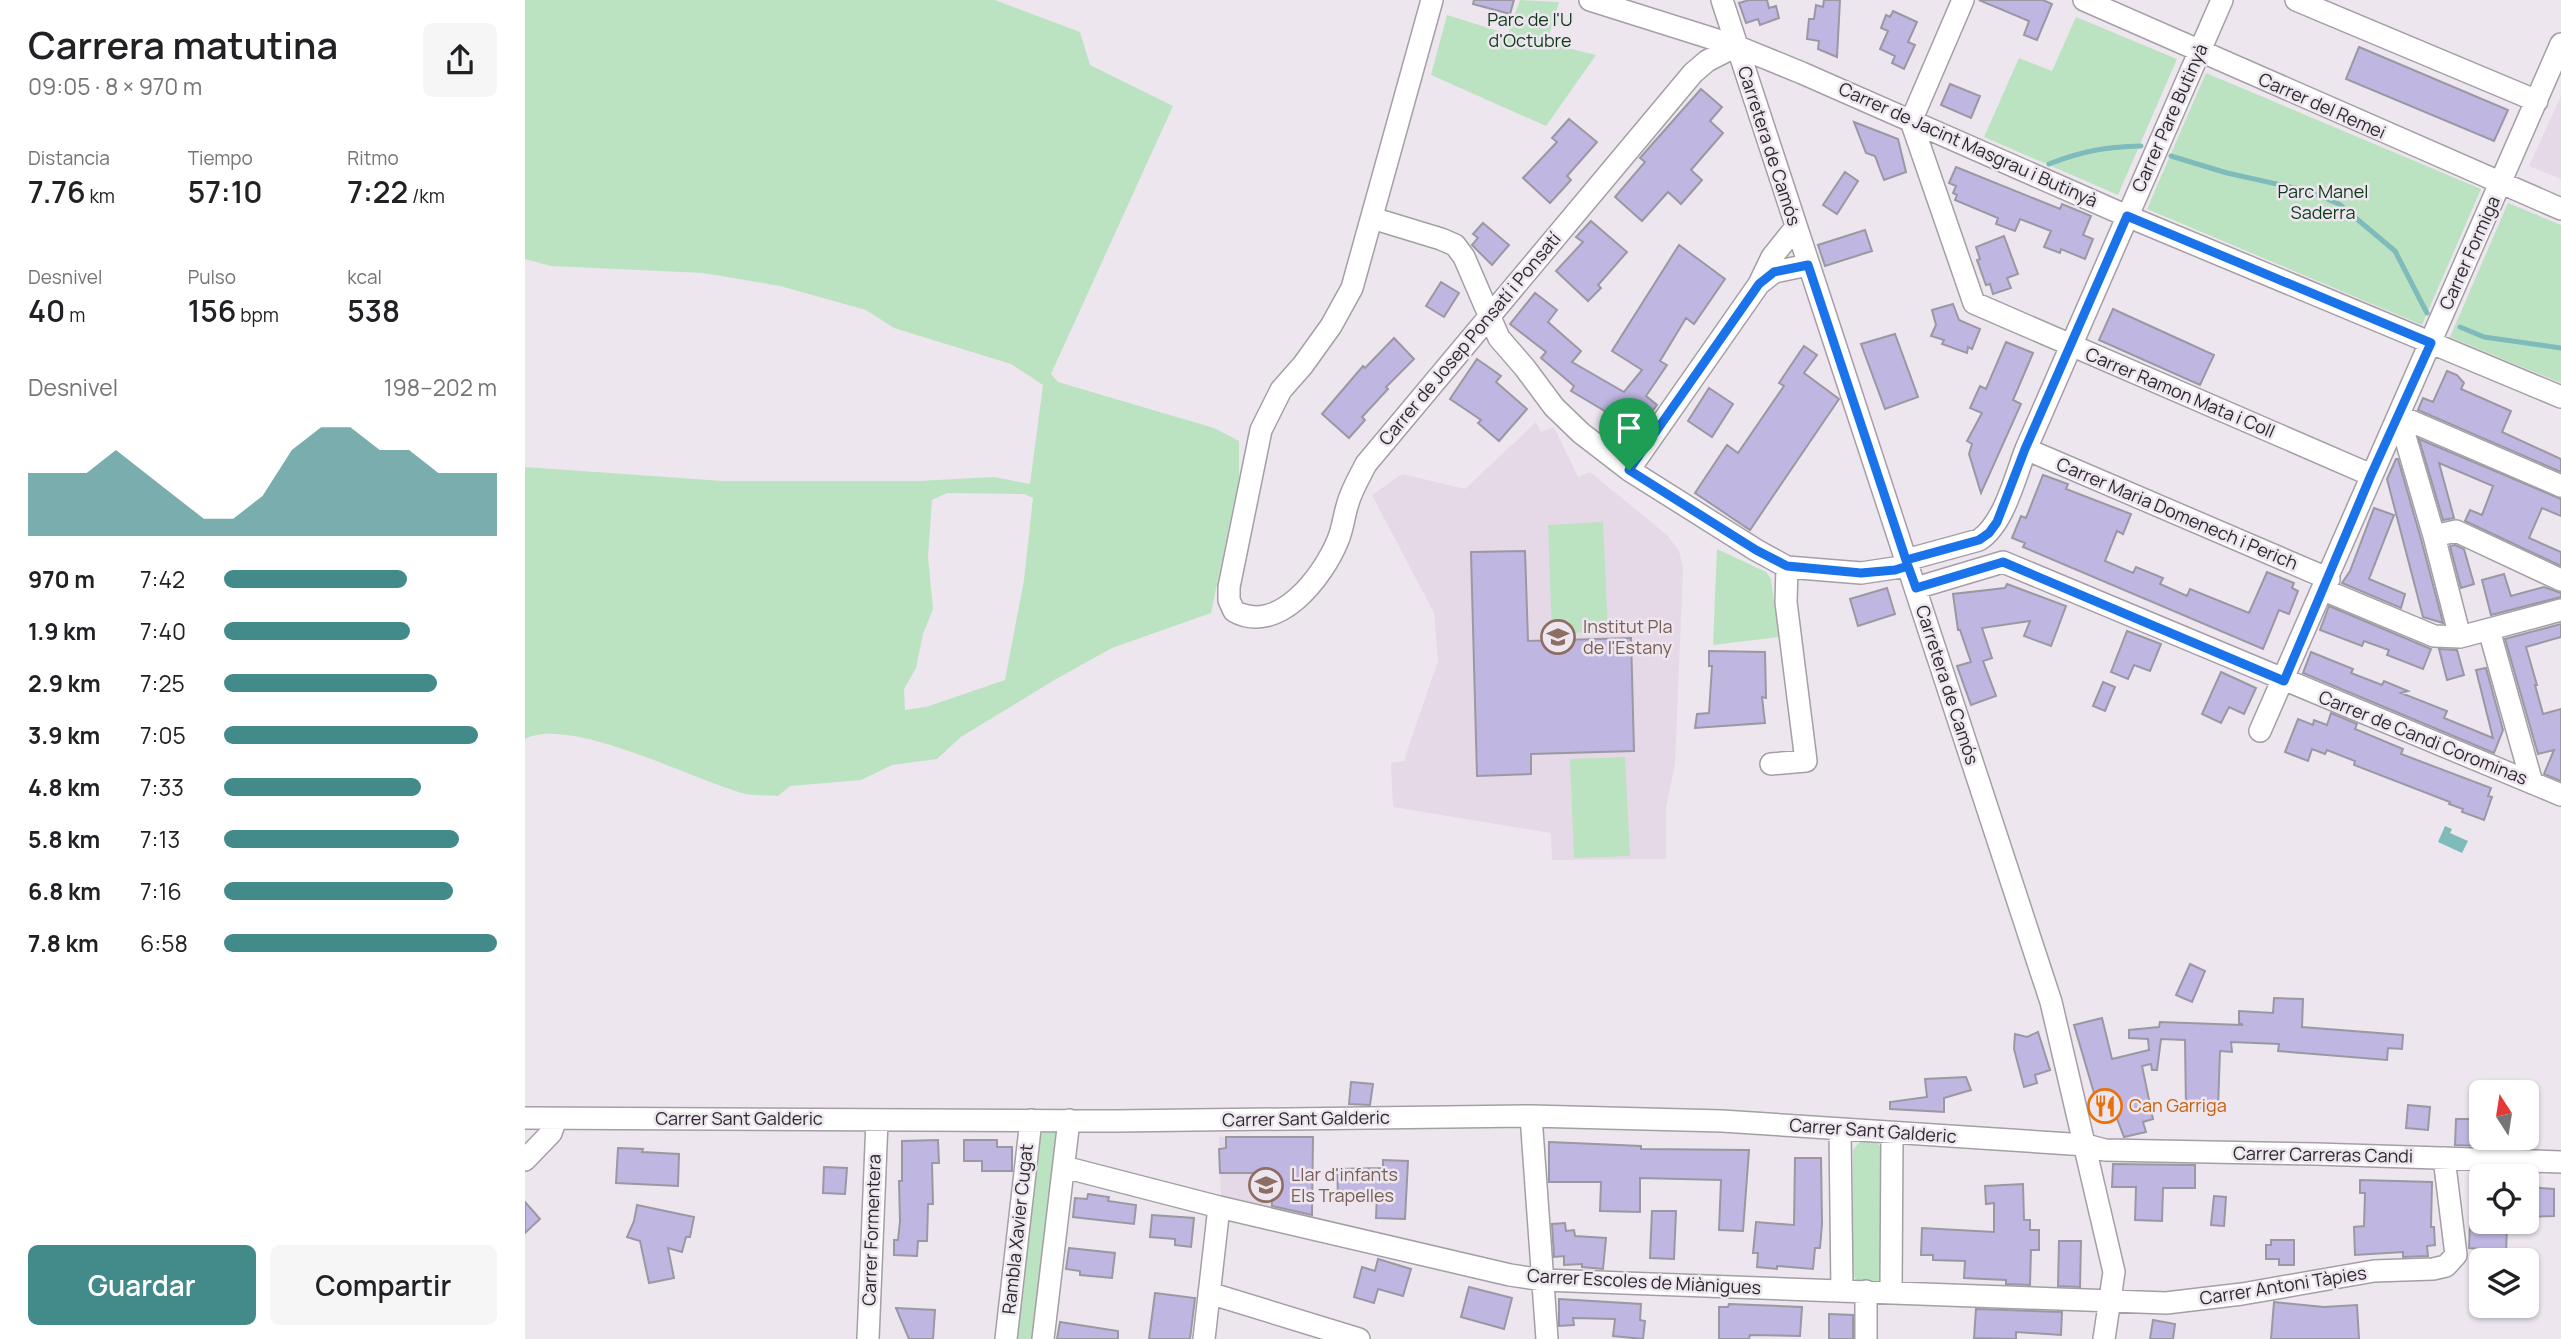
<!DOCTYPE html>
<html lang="es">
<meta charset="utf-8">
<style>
body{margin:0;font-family:Manrope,sans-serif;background:#f6f6f6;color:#202124;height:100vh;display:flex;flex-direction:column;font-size:26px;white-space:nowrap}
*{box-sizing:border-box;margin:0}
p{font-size:23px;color:#757577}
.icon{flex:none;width:38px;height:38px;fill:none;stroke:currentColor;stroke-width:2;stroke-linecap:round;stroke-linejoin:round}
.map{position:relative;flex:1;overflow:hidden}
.drawer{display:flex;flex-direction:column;background:#fff;width:525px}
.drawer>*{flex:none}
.needle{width:46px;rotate:348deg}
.buttons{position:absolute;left:1944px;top:1080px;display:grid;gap:14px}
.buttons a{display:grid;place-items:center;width:70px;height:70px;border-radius:10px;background:#fff;box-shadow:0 2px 5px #0004;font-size:35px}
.pin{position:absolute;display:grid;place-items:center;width:60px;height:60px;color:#fff;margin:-72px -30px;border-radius:50% 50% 50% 0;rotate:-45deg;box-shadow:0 0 7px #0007}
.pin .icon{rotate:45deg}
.round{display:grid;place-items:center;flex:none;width:74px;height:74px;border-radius:10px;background:#f6f6f6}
.head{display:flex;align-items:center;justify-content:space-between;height:119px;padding:0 28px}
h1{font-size:38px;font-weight:600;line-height:52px}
.figures{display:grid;grid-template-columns:repeat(3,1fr);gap:10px;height:119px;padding:7px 28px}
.figures div{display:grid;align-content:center}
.figures b{font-size:30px;font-weight:600}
.figures small{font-size:19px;font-weight:400}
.figures p{font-size:19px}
.chart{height:196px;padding:14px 28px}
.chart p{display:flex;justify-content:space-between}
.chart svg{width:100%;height:126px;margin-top:7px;fill:#438b8b;opacity:.7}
.button{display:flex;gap:14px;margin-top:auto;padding:14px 28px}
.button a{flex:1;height:80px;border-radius:10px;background:#438b8b;color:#fff;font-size:28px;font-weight:600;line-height:80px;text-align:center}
.button a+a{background:#f6f6f6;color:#202124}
ul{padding:0 28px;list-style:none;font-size:23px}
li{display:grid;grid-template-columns:112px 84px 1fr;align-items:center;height:52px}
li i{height:18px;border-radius:9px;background:#438b8b}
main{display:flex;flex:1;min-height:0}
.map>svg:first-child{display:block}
</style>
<main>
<section class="drawer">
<div class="head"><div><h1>Carrera matutina</h1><p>09:05 · 8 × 970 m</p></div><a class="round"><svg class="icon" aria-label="share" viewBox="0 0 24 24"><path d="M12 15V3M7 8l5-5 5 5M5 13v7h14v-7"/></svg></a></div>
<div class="figures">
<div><p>Distancia</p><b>7.76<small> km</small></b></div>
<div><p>Tiempo</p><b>57:10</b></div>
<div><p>Ritmo</p><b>7:22<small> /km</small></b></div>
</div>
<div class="figures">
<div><p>Desnivel</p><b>40<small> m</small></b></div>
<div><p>Pulso</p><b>156<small> bpm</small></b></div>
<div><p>kcal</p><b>538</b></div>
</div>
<div class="chart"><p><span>Desnivel</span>198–202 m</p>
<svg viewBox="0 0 160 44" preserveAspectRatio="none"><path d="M0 44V22L10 22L20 22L30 14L40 22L50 30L60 38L70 38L80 30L90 14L100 6L110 6L120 14L130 14L140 22L150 22L160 22V44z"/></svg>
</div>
<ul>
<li><b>970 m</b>7:42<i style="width:67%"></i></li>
<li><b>1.9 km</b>7:40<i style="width:68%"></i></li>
<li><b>2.9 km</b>7:25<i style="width:78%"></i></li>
<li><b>3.9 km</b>7:05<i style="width:93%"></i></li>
<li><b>4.8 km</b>7:33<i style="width:72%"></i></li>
<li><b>5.8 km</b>7:13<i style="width:86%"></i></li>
<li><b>6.8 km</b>7:16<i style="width:84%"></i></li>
<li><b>7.8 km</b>6:58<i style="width:100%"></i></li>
</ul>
<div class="button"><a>Guardar</a><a>Compartir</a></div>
</section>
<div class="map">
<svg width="2036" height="1339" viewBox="0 0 2036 1339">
<rect width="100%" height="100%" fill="#ede6ef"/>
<path fill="#e5d8e7" d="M2036,96V179L2004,166Z
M1011,422L1016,432L1029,427L1053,477L1065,472L1143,536L1154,551L1158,568L1150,764L1141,808V859L1027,860L1026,833L868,807L866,763L881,761L880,757L913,661L909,613L847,495L877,474L940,489Z
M694,1137H788L787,1216L696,1197Z"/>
<path fill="#bce3c1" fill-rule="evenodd" d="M0,0H470L555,32L565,65L648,106L526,374L533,382L689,428L714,441V479L686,613L587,648L531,679L436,737L412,759L367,765L336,780L265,786L253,796C243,795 231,796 221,794C170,781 45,715 0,739V467L198,481H393L469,477L505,484L518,385L486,364L369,328L341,310L255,286L178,273L26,266L0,259ZM422,493L499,494L508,498L499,580L480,680L401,707L380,710L379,689L391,668L398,634L408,609L403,557L407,500Z
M995,0L1034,2L1022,43L1071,55L1021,126L906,75L922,15L983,34Z
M1551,17L1652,59L1593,195L1459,137L1494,58L1527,71Z
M1681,73L1956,189L1897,325L1622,209Z
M1983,203L2036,225V383L1925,337Z
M1078,522L1083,631L1027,634L1023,525Z
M1192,549L1241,572L1246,579L1254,637L1188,645Z
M1100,757L1105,856L1049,858L1045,759Z
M524,1128H533L512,1339H490L515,1138L518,1132Z
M1337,1139L1349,1141L1359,1149L1356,1282L1349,1285L1333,1282L1328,1275V1150Z"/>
<path fill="#7ebbba" d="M1920,826L1927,829L1925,833L1943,841L1937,853L1913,842Z"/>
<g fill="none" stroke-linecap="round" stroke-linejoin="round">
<path stroke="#7ebbba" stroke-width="5" d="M1646,156L1702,173L1783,191L1814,204L1870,251L1902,313
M1524,164C1557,151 1580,147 1616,146
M1935,327L1959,337L2036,348"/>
</g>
<path fill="#c0b6e2" stroke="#9a98a2" stroke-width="2" d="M949,0H989L985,14L948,4Z
M1224,0H1242L1244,8L1251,6L1254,18L1235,25L1233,19L1221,23L1214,3Z
M1299,0H1315L1312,57L1293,49L1294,41L1282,39L1284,19H1289L1291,5L1298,7Z
M1454,0H1518L1527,4L1512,40L1499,35L1504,21Z
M1368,11L1392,22L1383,42L1390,45L1379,69L1367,63L1370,56L1355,49L1363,31L1356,28L1361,15L1365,17Z
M1834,47L1983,110L1969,141L1821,79Z
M1425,84L1455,96L1446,118L1416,105Z
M1176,89L1197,107L1185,121L1198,133L1166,170L1177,180L1156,204L1143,192L1117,221L1090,197L1120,162L1115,158Z
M1044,119L1072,142L1042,176L1046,180L1025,203L998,178L1032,142L1027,138Z
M1329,122L1373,139L1381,172L1359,180L1350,156L1341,153Z
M1431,167L1535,209L1537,204L1566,216L1558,235L1568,239L1560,259L1536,249L1535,253L1519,247L1526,231L1495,219L1490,231L1471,224L1473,218L1430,200L1432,195L1428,193L1431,186L1424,183Z
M1320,172L1333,181L1312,214L1298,205Z
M1066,221L1102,252L1073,285L1076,288L1063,301L1031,271L1058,242L1051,237Z
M958,223L984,245L967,265L947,245L953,238L948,234Z
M1340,230L1347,251L1300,266L1293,245Z
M1479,236L1493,274L1482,278L1486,288L1468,294L1465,284L1461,285L1452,260L1455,259L1451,247Z
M1154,245L1200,279L1169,324L1161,318L1135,361L1142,365L1121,396L1132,405L1104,441L1077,420L1083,413L1046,391L1049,386L1016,358L1021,352L985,324L1010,293L1032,310L1023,322L1056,351L1047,362L1099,392L1117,370L1087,351Z
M916,282L934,293L919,317L901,306Z
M1428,304L1434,320L1455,329L1447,349L1443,347L1442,353L1417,344L1419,340L1406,336L1411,325L1407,310Z
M1588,309L1689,355L1675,385L1574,340Z
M1370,334L1393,397L1360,409L1336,344Z
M869,338L889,359L861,387L863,389L837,417L840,420L824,438L797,414L838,366L840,368Z
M1481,342L1508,353L1488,400L1496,404L1456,493L1444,454L1447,444L1442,441L1457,413L1445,408L1455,386L1461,389Z
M1279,346L1292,355L1279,373L1314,399L1225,530L1170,493L1202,445L1213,453L1259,386L1254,383Z
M952,359L976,376L971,382L1002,409L974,441L953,423L956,420L925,399Z
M1922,371L1932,375L1939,383L1936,389L1986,411L1977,432L2036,459V472L1893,410L1898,398L1908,402Z
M1184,388L1208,404L1187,437L1163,421Z
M1894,439L2036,499V516L2017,508L2004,538L2036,552V566L1940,521L1945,510L1957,515L1968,486L1914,463L1929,518L1918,520Z
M1871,459H1873L1896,539L1918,623L1898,617L1862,479Z
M1518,475L1543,484L1541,489L1606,514L1598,534L1592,531L1580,561L1608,573L1611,567L1638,578L1635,584L1662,596L1665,589L1724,613L1742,572L1769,583L1767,588L1773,591L1764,614L1754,610L1738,649L1498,547L1500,543L1487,538L1496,516L1501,518Z
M1849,508L1869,515L1844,579L1880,594L1876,608L1817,583L1825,571Z
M1930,545L1939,549L1949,584L1936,588L1925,546Z
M1000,551L1003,641L1106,638L1109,751L1006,754V774L952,776L946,552Z
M1979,574L1986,596L2019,587L2036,593V597L1966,615L1957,580Z
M1482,584L1541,606L1526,646L1499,636L1505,621L1457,628L1467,658L1458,661L1471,696L1446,705L1432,666L1446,662L1435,630H1433L1428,594L1480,588Z
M1362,588L1370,614L1333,626L1325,599Z
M1804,606L1906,649L1898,669L1862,655L1864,650L1839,641L1837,646L1795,630Z
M2036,624V637L2001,647L2012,685H2010L2018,714L2036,709V781L2019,774L2029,750L2013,754L1980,639Z
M1602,631L1636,644L1625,671L1609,665L1603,679L1586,672Z
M1914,649L1932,650L1939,675L1922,680Z
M1184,651L1240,652L1241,698L1237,697L1240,723L1170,728L1172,714L1184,713L1187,666H1184Z
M1786,652L1828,669L1826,673L1857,685L1859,681L1883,691L1876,693L1922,711L1919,718L1968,738L1951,670L1961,668L1978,730L1969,753L1778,673Z
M1696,672L1731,688L1719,714L1704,707L1696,723L1677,714Z
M1578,682L1590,687L1580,711L1568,706Z
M1806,713L1832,724L1830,729L1878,749L1876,754L1966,788L1963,796L1967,797L1959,820L1937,812L1938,809L1924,804L1925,802L1829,765L1830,761L1802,750L1800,754L1787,749L1783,761L1760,752L1773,719L1788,725L1789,720L1802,725Z
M1665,964L1680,971L1667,1002L1651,995Z
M1749,998L1778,999L1777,1027L1878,1035L1877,1049L1863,1048L1862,1060L1753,1051L1754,1044L1706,1042L1707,1052L1695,1051L1693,1109L1661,1108L1660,1040L1636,1039L1632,1070H1627L1626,1064L1617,1066L1628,1119L1618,1122L1621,1132L1599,1137L1581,1090L1569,1093L1549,1025L1577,1018L1587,1059L1624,1050L1623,1039L1604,1038V1030L1634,1027L1635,1022L1718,1025L1714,1023V1011L1748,1013Z
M1513,1032L1525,1070L1510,1075L1512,1083L1499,1087L1489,1049L1490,1034L1502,1037Z
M1441,1077L1446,1090L1419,1098V1112L1365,1109V1102L1402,1097L1400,1079Z
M826,1082L848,1084L845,1105L824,1104Z
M1883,1105L1905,1107L1903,1130L1881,1128Z
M1931,1119H1956V1146L1930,1145Z
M701,1137H788L787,1215L747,1206V1173H695L694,1149L701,1148Z
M413,1140L414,1163H407L408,1204H403L402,1241H393L392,1256L369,1255V1240H373L375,1221L374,1181H377V1141Z
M439,1140H472V1147H487V1171H457V1161H439Z
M1024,1142L1116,1146V1149L1224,1150L1218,1231L1194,1230L1196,1180L1115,1178V1212L1075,1211L1076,1182H1024Z
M93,1148L118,1149L117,1152L154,1154L153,1186L91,1183Z
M1270,1158H1296L1297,1224L1295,1248H1290L1288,1269L1252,1266V1269L1232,1267L1233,1253H1228L1231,1222L1269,1225Z
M858,1160L883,1161L880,1219L851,1218L852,1195L813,1196L812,1169L858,1168Z
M1588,1164L1670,1165V1188H1638L1637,1221L1610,1220L1611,1187H1587Z
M299,1167L322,1168L320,1194L298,1193Z
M1835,1180L1907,1182L1906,1227H1909L1910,1245L1902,1246L1903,1256L1878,1257V1252L1830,1255L1829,1227L1839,1226L1840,1193H1835Z
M1498,1184L1499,1220H1505V1230H1514V1250H1506L1505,1285L1481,1284V1280L1439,1278L1440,1261L1408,1260V1255H1396L1397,1228L1469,1232V1203L1461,1204L1460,1186Z
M2002,1187L2029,1189V1216L2002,1217Z
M563,1194L584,1197L583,1201L611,1205L609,1224L548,1217L550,1198L562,1199Z
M1689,1196L1701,1197L1699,1226L1686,1225Z
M0,1202L15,1219L0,1233Z
M112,1205L169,1217L165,1237H161L157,1252L143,1248L149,1278L124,1283L115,1241L102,1237L109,1221Z
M1127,1211H1151L1149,1259L1125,1258Z
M627,1215L669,1218L666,1247L650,1245V1239L625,1237Z
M1040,1223L1041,1231L1049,1230L1050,1236L1081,1238L1078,1269L1057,1267V1264L1039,1265V1256L1029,1257L1027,1224Z
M1945,1224L1982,1226L1981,1254L1955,1252V1249L1944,1248Z
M1746,1240H1769V1265H1754V1259H1741V1245H1746Z
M1534,1241H1556L1555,1287L1533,1286Z
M544,1248L590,1253L587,1278L555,1275V1271L541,1269Z
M853,1259L886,1269L878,1296L853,1289L849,1303L829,1297L837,1267L850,1271Z
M944,1287L987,1298L979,1329L936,1317Z
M630,1293L670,1298L665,1339H624Z
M1034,1299L1116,1304L1115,1320L1120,1321L1118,1339L1088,1336L1090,1319L1048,1318L1049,1325L1034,1326Z
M1749,1302L1799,1307L1832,1305L1834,1339H1746Z
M1204,1304L1277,1307L1275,1336L1225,1335L1224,1339H1194V1307H1203Z
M371,1308L410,1310L408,1339H384Z
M1451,1309L1537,1312L1536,1335L1491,1332V1339L1449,1338Z
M1304,1314L1328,1315V1339H1304Z
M1628,1320L1650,1324L1648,1339H1625Z
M535,1322L593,1331V1339H532Z"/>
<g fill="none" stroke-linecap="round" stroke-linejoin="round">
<g stroke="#a59ea6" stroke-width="24">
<path id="minor" d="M907,0L827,288L806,326L778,365L756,390L736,430L704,587V600L709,611C753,636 798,577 813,540C818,528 819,515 823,503C827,489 835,476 841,464L1168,73L1182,61L1211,46
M1065,0L1211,46L1277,73L1602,216L2036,397
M1197,0L1526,1002L1589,1272L1579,1339
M1559,0L2036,209
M1771,0L2012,101
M1386,121L1449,303L1846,475
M1386,121L1438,0
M847,218L916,239L930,245L939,257L974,338L1000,368L1029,407L1056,433L1104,470L1231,550L1262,567L1336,573L1383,566
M1234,284L1249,272L1283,265
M1874,416L1909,536L1935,637
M1874,416L2036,486
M1501,449L1804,579
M1104,470L1234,284L1247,257L1271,227
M1909,536L1931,531L2036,580
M1381,560L1454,540C1479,524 1490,477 1501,449L1697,0
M1391,588L1478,562L2036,795
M1799,590L1909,636L1935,637L2036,610
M1964,630L2007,783
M1735,731L2036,44
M1246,764L1281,761L1261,602L1262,567
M1006,1116L1022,1339
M0,1118L591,1121L1006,1116L1197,1121L1561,1145L1580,1150L1791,1154L2036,1162
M1315,1130L1317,1290
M0,1160L26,1133L31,1119
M539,1167L694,1207L985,1275L1018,1280L1641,1303L1717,1294L1849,1271L1908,1269L1921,1266L1931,1255L1919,1158
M1366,1292L1367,1133
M684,1293L834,1339
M343,1339L352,1121
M481,1339L506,1120
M518,1339L544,1120
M679,1339L694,1207
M1341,1339V1291"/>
</g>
<use href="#minor" stroke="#fff" stroke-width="21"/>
</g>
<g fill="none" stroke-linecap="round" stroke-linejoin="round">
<g stroke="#fff" stroke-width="14">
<path id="route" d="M1602,216L1906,343L1846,475L1759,681L1478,562L1391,588L1383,566L1370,570L1336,573L1262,566L1231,550L1104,470L1234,284L1249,272L1283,265L1381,560L1454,540L1464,533L1472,522L1500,449Z"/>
</g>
<use href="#route" stroke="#1a73e8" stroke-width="9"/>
</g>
<defs>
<g id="school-ring" transform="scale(1.75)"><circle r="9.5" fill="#ede6ef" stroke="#8d6e63" stroke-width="1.5"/><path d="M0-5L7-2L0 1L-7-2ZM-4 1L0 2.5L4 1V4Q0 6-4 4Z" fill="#8d6e63"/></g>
<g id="restaurant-ring" transform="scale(1.75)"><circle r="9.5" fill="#ede6ef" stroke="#e8710a" stroke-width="1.5"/><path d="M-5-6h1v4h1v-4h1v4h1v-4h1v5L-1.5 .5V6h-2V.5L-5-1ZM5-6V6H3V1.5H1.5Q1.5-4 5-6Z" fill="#e8710a"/></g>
</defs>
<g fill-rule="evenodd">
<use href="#school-ring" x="1033" y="637"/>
<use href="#restaurant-ring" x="1580" y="1106"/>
<use href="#school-ring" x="741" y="1185"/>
</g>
<g text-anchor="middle" stroke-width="5" stroke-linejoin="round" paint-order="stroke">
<g font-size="18" fill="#0e3a1a" stroke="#ede6ef">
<text x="1005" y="26">Parc de l'U<tspan x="1005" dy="21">d'Octubre</tspan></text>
<text x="1798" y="198">Parc Manel<tspan x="1798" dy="21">Saderra</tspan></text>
</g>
<g font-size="18" fill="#2d2a2e" stroke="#ede6ef">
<text transform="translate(1797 106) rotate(24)" y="6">Carrer del Remei</text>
<text transform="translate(1645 118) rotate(-66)" y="6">Carrer Pare Butinyà</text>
<text transform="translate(1443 145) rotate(24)" y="6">Carrer de Jacint Masgrau i Butinyà</text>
<text transform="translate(1244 146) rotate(72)" y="6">Carretera de Camós</text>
<text transform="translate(1945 253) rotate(-66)" y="6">Carrer Formiga</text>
<text transform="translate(945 339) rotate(-50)" y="6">Carrer de Josep Ponsatí i Ponsatí</text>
<text transform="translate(1655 393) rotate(23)" y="6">Carrer Ramon Mata i Coll</text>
<text transform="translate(1652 514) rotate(23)" y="6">Carrer Maria Domenech i Perich</text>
<text transform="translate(1422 685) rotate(72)" y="6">Carretera de Camós</text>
<text transform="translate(1898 738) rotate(22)" y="6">Carrer de Candi Corominas</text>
<text x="214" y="1125">Carrer Sant Galderic</text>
<text transform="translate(781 1119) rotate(-1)" y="6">Carrer Sant Galderic</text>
<text transform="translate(1348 1131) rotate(4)" y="6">Carrer Sant Galderic</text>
<text transform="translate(1798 1155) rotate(1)" y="6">Carrer Carreras Candi</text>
<text transform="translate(493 1229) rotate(-84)" y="6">Rambla Xavier Cugat</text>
<text transform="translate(347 1230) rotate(-88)" y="6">Carrer Formentera</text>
<text transform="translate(1119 1282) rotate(3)" y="6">Carrer Escoles de Miànigues</text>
<text transform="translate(1758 1286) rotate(-9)" y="6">Carrer Antoni Tàpies</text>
</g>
<g font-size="18" fill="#785e54" stroke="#ede6ef" text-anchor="start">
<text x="1058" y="633">Institut Pla<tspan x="1058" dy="21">de l'Estany</tspan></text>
<text x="766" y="1181">Llar d'infants<tspan x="766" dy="21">Els Trapelles</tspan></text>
</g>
<g font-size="18" fill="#c56008" stroke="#ede6ef" text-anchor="start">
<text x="1604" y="1112">Can Garriga</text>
</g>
</g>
</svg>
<div class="buttons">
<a><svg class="needle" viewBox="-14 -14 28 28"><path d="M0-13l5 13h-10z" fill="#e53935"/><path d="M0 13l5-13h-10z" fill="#757577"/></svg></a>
<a><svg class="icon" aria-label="locate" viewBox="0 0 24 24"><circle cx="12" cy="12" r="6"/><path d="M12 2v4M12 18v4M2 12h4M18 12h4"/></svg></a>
<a><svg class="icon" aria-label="layers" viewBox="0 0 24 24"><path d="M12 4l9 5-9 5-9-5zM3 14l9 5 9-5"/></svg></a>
</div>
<div class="pin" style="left:1104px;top:470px;background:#1e9e55"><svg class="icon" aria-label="arrive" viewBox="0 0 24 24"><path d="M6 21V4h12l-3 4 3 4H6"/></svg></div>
</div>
</main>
